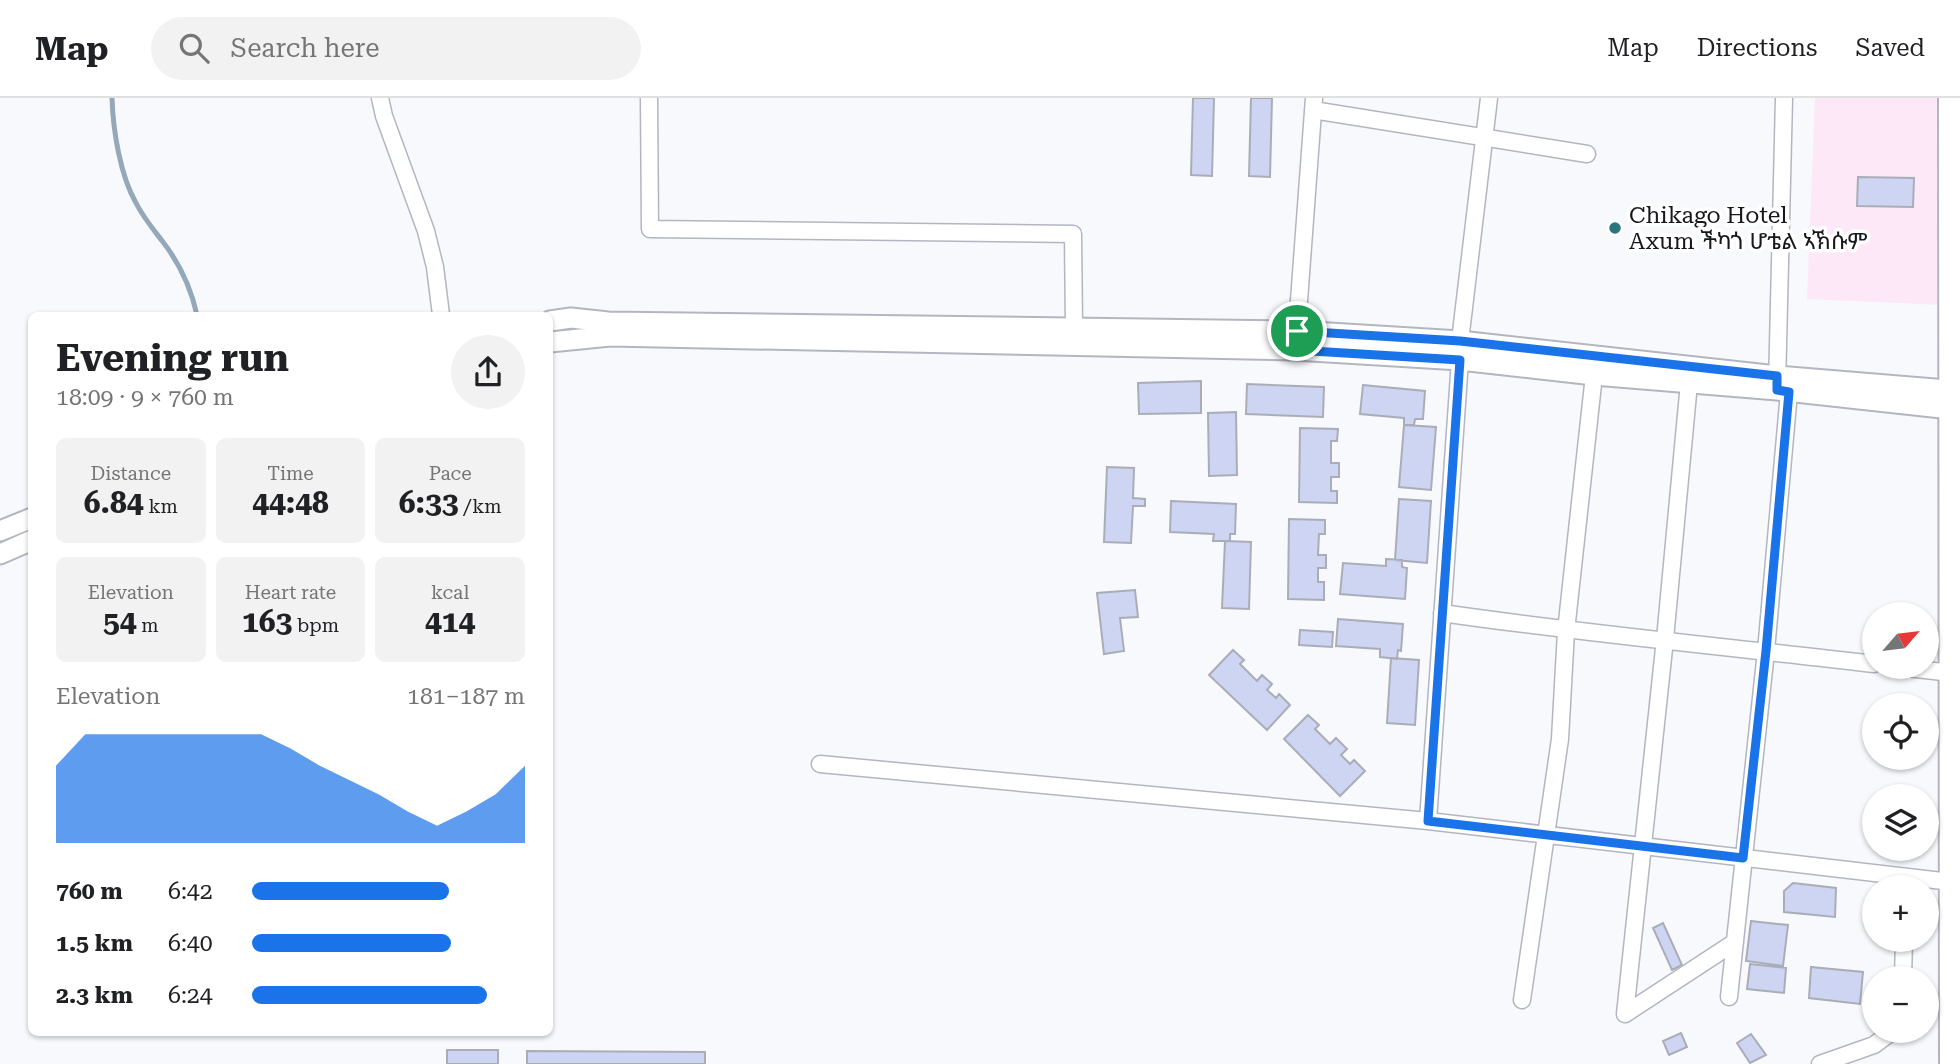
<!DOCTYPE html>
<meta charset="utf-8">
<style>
body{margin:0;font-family:"Roboto Serif","Noto Sans Ethiopic",serif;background:#f2f2f2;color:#202124;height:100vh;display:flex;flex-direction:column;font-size:26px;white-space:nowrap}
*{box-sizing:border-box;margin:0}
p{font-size:23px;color:#757577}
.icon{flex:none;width:38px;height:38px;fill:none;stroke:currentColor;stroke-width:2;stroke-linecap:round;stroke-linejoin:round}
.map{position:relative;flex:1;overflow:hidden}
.side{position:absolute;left:28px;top:214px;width:525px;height:724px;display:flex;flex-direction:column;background:#fff;border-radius:10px;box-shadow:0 2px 5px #0004}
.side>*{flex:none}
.needle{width:46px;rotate:62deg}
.tools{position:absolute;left:1862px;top:504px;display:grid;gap:14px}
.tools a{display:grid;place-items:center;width:77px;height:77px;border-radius:50%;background:#fff;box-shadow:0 2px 5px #0004;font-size:35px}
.pin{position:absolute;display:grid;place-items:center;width:60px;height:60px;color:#fff;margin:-30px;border:4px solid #fff;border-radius:50%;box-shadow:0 2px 7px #0007}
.round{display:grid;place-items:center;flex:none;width:74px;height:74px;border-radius:37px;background:#f2f2f2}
.head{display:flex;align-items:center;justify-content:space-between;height:119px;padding:0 28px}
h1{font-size:38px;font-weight:700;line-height:52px}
.figures{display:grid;grid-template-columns:repeat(3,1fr);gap:10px;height:119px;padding:7px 28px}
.figures div{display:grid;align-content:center;border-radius:10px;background:#f2f2f2;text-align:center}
.figures b{font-size:30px;font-weight:700}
.figures small{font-size:19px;font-weight:400}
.figures p{font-size:19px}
.chart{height:196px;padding:14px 28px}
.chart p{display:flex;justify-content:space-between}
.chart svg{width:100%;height:126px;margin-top:7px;fill:#1a73e8;opacity:.7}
ul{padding:0 28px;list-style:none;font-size:23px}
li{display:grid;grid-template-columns:112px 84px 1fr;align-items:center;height:52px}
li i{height:18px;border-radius:9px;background:#1a73e8}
header{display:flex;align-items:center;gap:42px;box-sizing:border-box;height:98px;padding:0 35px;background:#fff;border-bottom:2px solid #e0e0e0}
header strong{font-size:33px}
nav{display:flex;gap:38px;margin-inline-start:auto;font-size:24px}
.search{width:490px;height:63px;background:#f2f2f2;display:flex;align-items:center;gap:18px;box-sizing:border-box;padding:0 24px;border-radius:38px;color:#757577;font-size:26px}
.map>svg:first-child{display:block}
</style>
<header>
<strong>Map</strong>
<div class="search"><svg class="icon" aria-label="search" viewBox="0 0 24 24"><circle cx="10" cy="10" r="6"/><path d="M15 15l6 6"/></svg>Search here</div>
<nav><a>Map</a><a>Directions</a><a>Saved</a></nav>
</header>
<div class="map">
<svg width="1960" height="966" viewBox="0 0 1960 966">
<rect width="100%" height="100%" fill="#f7f9fd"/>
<path fill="#fce8f7" d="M1815,0H1938L1942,207L1807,201Z"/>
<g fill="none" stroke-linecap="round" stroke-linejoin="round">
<path stroke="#94a8b9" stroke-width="5" d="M112,0C113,32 120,77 136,105C143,119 153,131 163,144C180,166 191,190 197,217"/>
</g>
<path fill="#cdd5f3" stroke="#aaadb8" stroke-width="2" d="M1193,0H1214L1212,78L1191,77Z
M1251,0H1272L1270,79L1249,78Z
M1858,79L1914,80L1913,109L1857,108Z
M1201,283V315L1139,316L1138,285Z
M1247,286L1324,289L1323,319L1246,316Z
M1363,287L1425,293L1423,321H1415L1414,327H1404V320L1360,316Z
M1236,314L1237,377L1209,378L1208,315Z
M1404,327L1436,329L1431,392L1399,389Z
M1300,330L1338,331L1337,343H1331V365H1339V379H1331V393H1337V405L1299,404Z
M1107,369L1134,370L1133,400L1145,401V408H1133L1131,445L1104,444Z
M1399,401L1431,403L1427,465L1395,462Z
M1171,403L1236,406L1235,436H1230V443H1213L1214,436L1170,434Z
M1289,421L1325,422V436H1319L1318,457H1326V470H1318V484H1324V502L1288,501Z
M1225,443L1251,444L1249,511L1222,510Z
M1386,461L1402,462V469L1407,470L1405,501L1340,496L1343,465L1386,468Z
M1135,492L1138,519L1120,520L1124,553L1104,556L1097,495Z
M1338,521L1403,526L1401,553L1398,552L1397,561L1380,559V551L1336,548Z
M1300,532L1333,534L1332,549L1299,547Z
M1233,552L1244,562L1240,566L1257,583L1262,577L1272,586L1267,592L1276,600L1279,596L1290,607L1267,632L1209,577Z
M1391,560L1419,562L1415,627L1387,625Z
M1308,617L1319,627L1315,631L1330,646L1336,640L1347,651L1341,657L1350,666L1354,662L1365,673L1340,698L1284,641Z
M1793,785L1836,790L1835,819L1784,814V793Z
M1751,823L1788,827L1783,868L1746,863Z
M1663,825L1682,867L1672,872L1653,830Z
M1750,866L1786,870L1784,895L1747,891Z
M1811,869L1863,874L1860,906L1809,900Z
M1681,935L1687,949L1669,957L1663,943Z
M1751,936L1766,957L1750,965L1737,945Z
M447,952H498V966H447Z
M527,953L705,954V966H527Z"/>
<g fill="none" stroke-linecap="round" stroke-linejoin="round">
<g stroke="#b3b6c1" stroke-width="19">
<path id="minor" d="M380,0L384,18L426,133L435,169L441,217
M649,0L650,131L1073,136L1074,229
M1313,12L1587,56
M1296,243L1314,0
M1460,243L1489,0
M1777,288L1784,0
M1442,515C1586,536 1730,549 1874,566
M1898,569L1952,575
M820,666L1428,723L1960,785
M1428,723L1460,262
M1903,880L1904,842
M1729,899L1766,553L1789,294
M1522,902L1560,641L1566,533L1594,277
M1625,916L1665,541L1689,285
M1625,916L1735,844
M1820,966L1874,947L1893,933"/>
</g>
<g stroke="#b3b6c1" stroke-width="23">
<path id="tertiary" d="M550,223L571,220L608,224L1297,233L1460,243L1777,278L1960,293
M550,244L610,238L1295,252L1460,262L1594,277L1777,292L1960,312
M0,433L32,420
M0,456L32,442"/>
</g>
<g stroke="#b3b6c1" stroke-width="30">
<path id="trunk" d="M1952,0L1953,966"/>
</g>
<use href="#minor" stroke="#fff" stroke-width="16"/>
<use href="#tertiary" stroke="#fff" stroke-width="19"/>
<use href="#trunk" stroke="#fff" stroke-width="26"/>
</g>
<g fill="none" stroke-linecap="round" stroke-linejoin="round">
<g stroke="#fff" stroke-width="14">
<path id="route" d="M1297,233L1460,243L1777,278V292L1789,294L1766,553L1743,760L1428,723L1460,262L1295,252Z"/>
</g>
<use href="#route" stroke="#1a73e8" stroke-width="9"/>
</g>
<circle fill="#2c757e" stroke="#fff" stroke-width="2.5" cx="1615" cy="130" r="7"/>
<g text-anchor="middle" stroke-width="7" stroke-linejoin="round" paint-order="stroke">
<g font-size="23" fill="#17181c" stroke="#fff" text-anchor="start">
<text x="1629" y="125">Chikago Hotel<tspan x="1629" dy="26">Axum ችካጎ ሆቴል ኣኽሱም</tspan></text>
</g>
</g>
</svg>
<div class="tools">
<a><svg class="needle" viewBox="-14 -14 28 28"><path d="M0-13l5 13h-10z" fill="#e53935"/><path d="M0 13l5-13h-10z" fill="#757577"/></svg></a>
<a><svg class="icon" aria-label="locate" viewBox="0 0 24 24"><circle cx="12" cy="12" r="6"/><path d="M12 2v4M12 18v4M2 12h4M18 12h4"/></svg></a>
<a><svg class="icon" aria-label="layers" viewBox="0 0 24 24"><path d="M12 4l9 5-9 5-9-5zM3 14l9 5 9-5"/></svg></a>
<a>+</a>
<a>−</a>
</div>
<div class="pin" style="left:1297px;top:233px;background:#1e9e55"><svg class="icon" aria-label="arrive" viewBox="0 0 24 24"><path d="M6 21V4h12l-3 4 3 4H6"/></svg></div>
<section class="side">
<div class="head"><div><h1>Evening run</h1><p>18:09 · 9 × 760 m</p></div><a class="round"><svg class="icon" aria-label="share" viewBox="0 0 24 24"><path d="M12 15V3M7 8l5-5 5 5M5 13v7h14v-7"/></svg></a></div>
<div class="figures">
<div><p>Distance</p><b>6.84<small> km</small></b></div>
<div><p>Time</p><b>44:48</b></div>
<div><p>Pace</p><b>6:33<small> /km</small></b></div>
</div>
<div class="figures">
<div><p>Elevation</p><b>54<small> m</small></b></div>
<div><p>Heart rate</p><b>163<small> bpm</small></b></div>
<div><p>kcal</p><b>414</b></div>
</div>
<div class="chart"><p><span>Elevation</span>181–187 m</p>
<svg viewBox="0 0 160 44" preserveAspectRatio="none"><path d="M0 44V17L10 6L20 6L30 6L40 6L50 6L60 6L70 6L80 11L90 17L100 22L110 27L120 33L130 38L140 33L150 27L160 17V44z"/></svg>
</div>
<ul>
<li><b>760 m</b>6:42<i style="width:72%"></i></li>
<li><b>1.5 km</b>6:40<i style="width:73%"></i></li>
<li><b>2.3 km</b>6:24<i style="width:86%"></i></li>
</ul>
</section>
</div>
